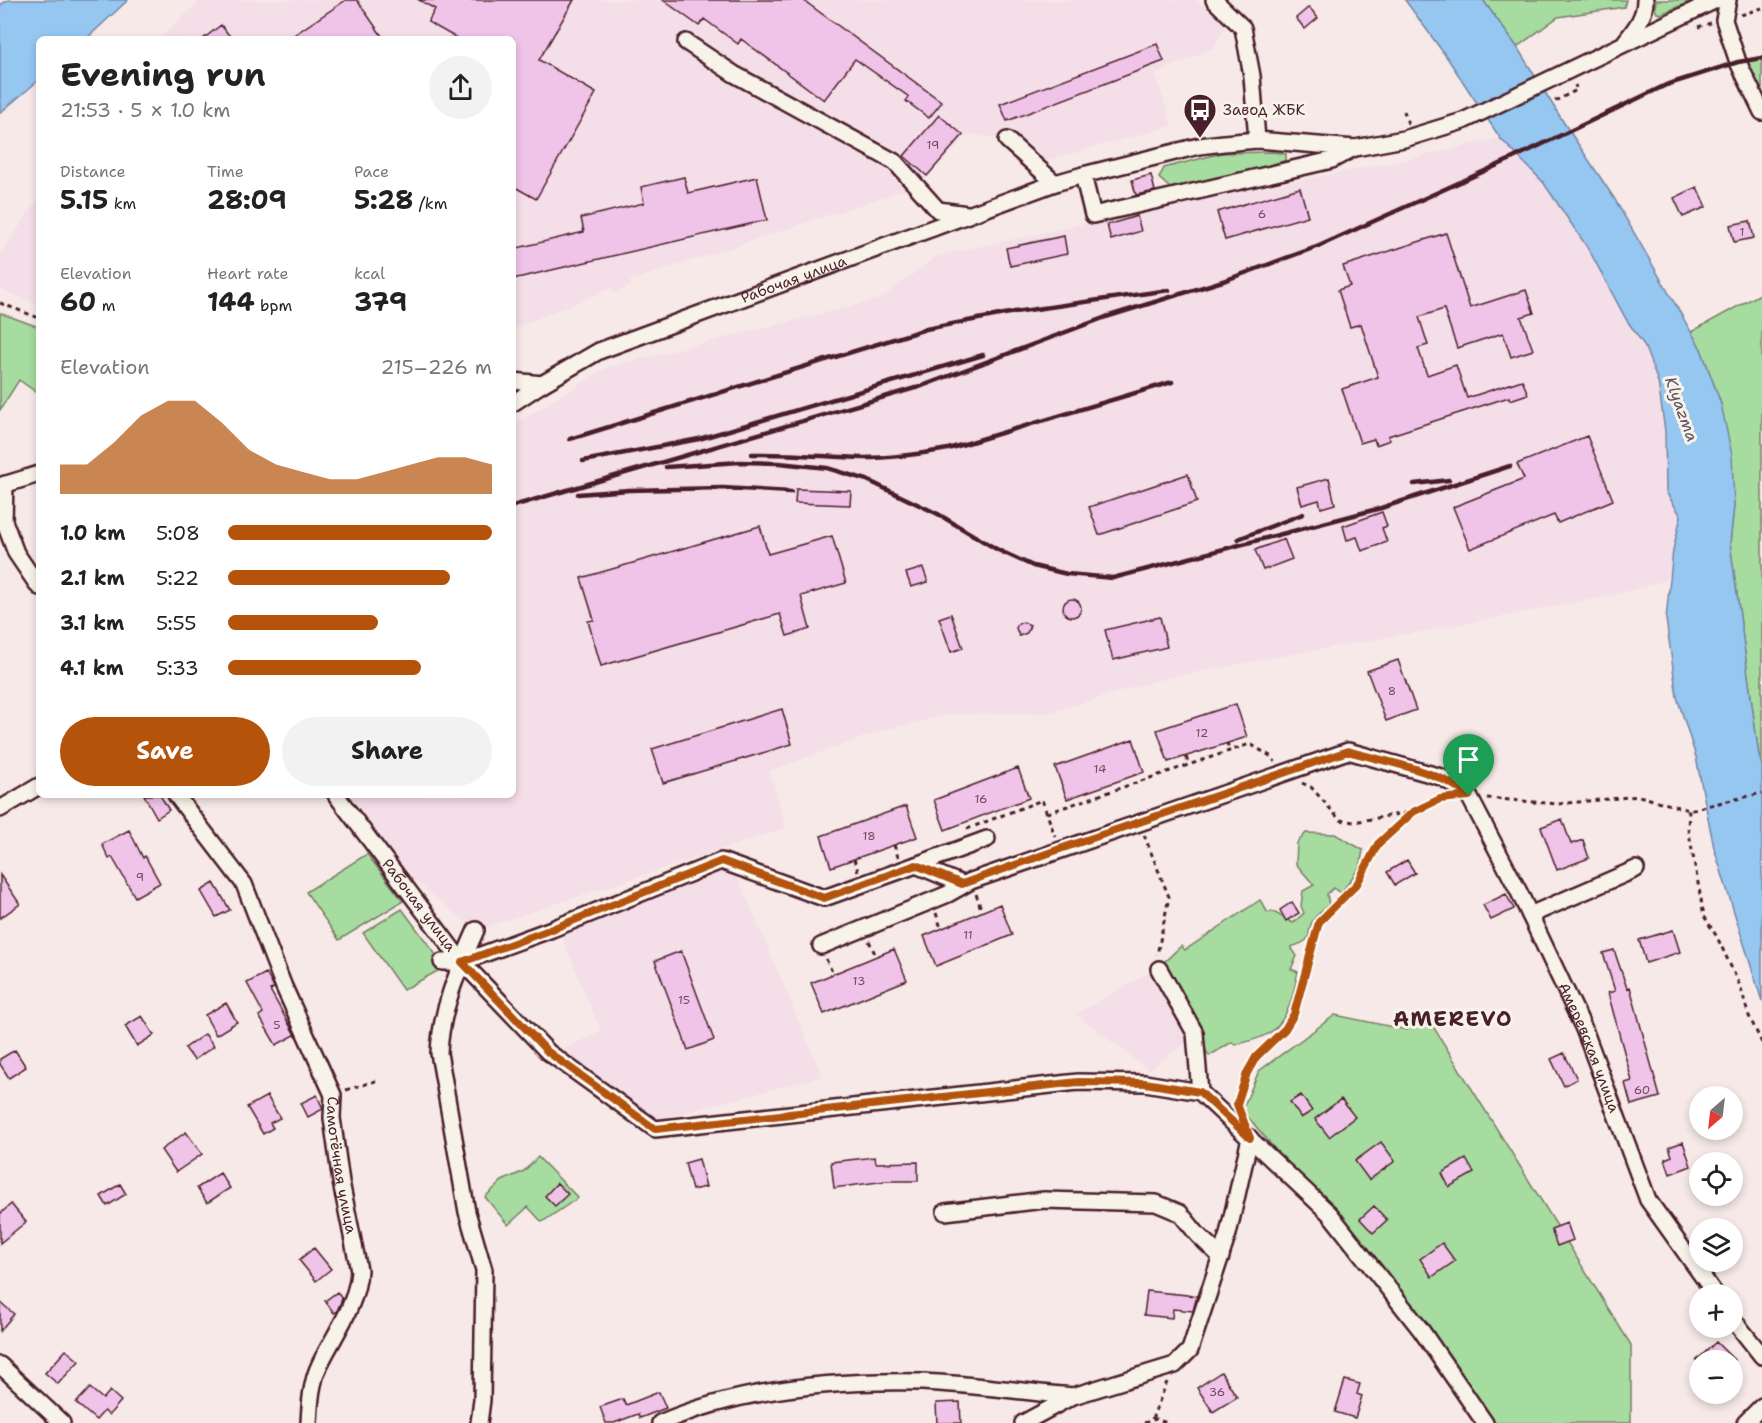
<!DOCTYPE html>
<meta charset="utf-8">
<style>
body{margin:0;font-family:"Shantell Sans",sans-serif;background:#f2f2f2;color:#222;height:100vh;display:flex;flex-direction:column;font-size:22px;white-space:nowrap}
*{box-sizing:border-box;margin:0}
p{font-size:20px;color:#767676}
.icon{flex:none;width:33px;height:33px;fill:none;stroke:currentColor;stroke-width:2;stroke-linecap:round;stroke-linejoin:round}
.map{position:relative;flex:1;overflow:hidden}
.side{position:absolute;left:36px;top:36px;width:480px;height:762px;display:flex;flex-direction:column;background:#fff;border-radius:9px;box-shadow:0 3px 9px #0003}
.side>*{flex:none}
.needle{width:39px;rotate:208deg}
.buttons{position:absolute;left:1689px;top:1086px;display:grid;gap:12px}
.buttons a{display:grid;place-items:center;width:54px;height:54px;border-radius:50%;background:#fff;box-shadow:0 3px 9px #0003;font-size:30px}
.pin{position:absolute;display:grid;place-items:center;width:51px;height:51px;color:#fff;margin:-62px -26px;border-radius:50% 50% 50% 0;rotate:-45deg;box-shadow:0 0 6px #0007}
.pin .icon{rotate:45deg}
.round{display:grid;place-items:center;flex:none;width:63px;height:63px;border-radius:32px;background:#f2f2f2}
.headline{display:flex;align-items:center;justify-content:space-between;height:102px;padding:0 24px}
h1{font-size:33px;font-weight:700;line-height:45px}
.stats{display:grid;grid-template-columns:repeat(3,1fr);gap:9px;height:102px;padding:6px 24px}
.stats div{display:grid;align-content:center}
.stats b{font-size:26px;font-weight:700}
.stats small{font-size:16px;font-weight:400}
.stats p{font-size:16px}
.chart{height:168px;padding:12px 24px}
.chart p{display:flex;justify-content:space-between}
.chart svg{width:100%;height:108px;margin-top:6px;fill:#b45309;opacity:.7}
.primary-button{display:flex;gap:12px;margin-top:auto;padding:12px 24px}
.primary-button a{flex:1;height:69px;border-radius:36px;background:#b45309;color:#fff;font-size:24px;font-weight:700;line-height:69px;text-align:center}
.primary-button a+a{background:#f2f2f2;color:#222}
ul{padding:0 24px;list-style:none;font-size:20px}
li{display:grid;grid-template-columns:96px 72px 1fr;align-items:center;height:45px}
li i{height:15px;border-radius:8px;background:#b45309}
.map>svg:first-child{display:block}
</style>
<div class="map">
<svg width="1762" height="1423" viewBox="0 0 1762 1423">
<rect width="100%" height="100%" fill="#f6e9e8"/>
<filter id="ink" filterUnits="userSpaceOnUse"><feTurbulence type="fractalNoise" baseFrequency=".0167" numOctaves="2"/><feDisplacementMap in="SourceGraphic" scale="12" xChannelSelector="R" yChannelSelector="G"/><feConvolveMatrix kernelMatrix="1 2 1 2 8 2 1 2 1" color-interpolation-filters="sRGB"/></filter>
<g filter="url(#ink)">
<path fill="#f4dee8" d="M201,0H1195L1228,23L1213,48L1155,74L1172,126L1044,161L1007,140L968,134L928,177L907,189L630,281L631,286L615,293L612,288L513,328V39H159Z
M1500,138L1543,182L1589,250L1626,319L1644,345L1658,382L1665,431L1666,492L1681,516L1673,550L1670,579L1613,595L1452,626L1270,658L1161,679L1048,713L953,714L883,730L769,771L786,828L476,930L409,876L345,795H513V425L608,367L880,299L937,256L1158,208L1404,160Z
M39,198V305L0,289V255Z
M715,872L737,875L822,1076L656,1120L557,1052L601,1031L560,932Z
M1155,969L1190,1040L1149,1070L1076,1014Z"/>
<path fill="#a6dc9f" stroke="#787e65" stroke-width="1.5" d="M1483,0H1626L1624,7L1558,17L1517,47Z
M1656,0H1693L1661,14L1657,13L1655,9Z
M1762,58V112L1738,62Z
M1273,152L1286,154V160L1273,165L1171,189L1159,178L1164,168L1222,153Z
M1762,293V765L1759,756L1730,543L1734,506L1721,404L1701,349L1691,332Z
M0,313L39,327V394L19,380L0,410Z
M1306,833L1335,834L1363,850L1360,867L1341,893L1334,888L1327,894L1329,905C1324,909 1317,914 1314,919C1303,935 1319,938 1291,947L1297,956L1291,969L1298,972C1294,992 1289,1019 1271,1032C1261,1039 1246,1042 1235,1045L1232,1042L1209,1056L1159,967L1181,946L1185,950L1260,900L1268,913L1272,911L1293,923L1304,913L1301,906L1303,891L1314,885L1296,864L1297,843Z
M367,854L403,901L339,940L306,892Z
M402,909L445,967L403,990L363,933Z
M1335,1015L1407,1030L1426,1015L1631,1345V1423H1485L1330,1214L1242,1110L1259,1071Z
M538,1157L578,1198L542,1222L528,1207L508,1225L485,1197L502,1181L524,1171Z"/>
<path fill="#95c7f1" stroke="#7784a2" stroke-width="1.5" d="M8,0H128L86,39H39V80L0,113V5Z
M1405,0H1483L1517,47L1564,123L1614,198L1701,349L1721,404L1732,455L1734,506L1730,543L1759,756L1762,765V1001L1714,848L1696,757L1677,697L1666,619L1673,550L1681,516L1666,492L1665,431L1658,382L1644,345L1626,319L1589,250L1543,182L1500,138L1448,59Z"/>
<path fill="#f0c3e8" stroke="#4a1f2b" stroke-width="1.5" d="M346,0H357L384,39H288Z
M419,0H574L539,60L596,93L536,199L513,186V39H458L428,22L435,9Z
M663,0H803L942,102L929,118L906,101L909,97L855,59L824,100L741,39L738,44L704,19L699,26Z
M1309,7L1318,18L1305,29L1296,18Z
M221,25L232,39H203Z
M1157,44L1164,61L1007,121L1000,104Z
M939,115L963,135L927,176L904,156Z
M1151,175L1155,191L1136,195L1132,180Z
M684,177L688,193L757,177L767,220L513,279V249L584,232L581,218L644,203L641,187Z
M1697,187L1706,207L1683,217L1674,198Z
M1300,188L1308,216L1225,240L1217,212Z
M1137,216L1141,231L1111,240L1107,225Z
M1750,221L1754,238L1734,242L1730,225Z
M1446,233L1470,308L1526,290L1534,313L1521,317L1533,350L1511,357L1503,333L1457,348L1444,309L1419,317L1428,345L1418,348L1427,375L1456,365L1467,398L1522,380L1528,394L1510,400L1509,397L1388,436L1390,440L1376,445L1374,439L1360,443L1342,389L1378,377L1361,324L1350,327L1338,290L1350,286L1343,266Z
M1064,236L1067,254L1010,266L1006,248Z
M1587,436L1613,500L1558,523L1554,515L1470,549L1453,507L1524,479L1517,464Z
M1188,474L1197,502L1099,535L1089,507Z
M1329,478L1335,504L1321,508L1319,500L1302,505L1297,487Z
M796,489L851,491L850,505L795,503Z
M1382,512L1387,526L1382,528L1387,542L1362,551L1357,537L1347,540L1343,526Z
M760,526L768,554L832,536L846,583L801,596L810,629L787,636L780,614L601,666L588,621L594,620L581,578Z
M1284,539L1292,559L1263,570L1255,550Z
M923,568L928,582L911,587L906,573Z
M1063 608a9 9 0 1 1 18 0a9 9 0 1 1-18 0Z
M951,614L963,648L951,652L939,618Z
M1160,617L1167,647L1113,660L1105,630Z
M1023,622L1030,625L1027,633L1019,636L1016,628L1018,624Z
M1398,660L1416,710L1386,721L1367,671Z
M1236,704L1247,737L1168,762L1157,730Z
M782,709L792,744L663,783L652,749Z
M1133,739L1144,772L1067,799L1055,767Z
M1018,768L1029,798L945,830L934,800Z
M144,795H160L169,810L157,818Z
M906,806L917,837L831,867L821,836Z
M1562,819L1571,844L1583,840L1589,858L1557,870L1541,827Z
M129,830L143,858L145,856L160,883L135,897L112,857L109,859L102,844Z
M1407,860L1415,873L1395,885L1387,872Z
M0,875L20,904L0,918Z
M214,883L230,910L216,917L201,891Z
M1506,894L1514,909L1491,920L1483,905Z
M1292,902L1299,913L1286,921L1280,910Z
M1000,904L1012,935L936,966L924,936Z
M1673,930L1680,952L1646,963L1639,940Z
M894,949L907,980L824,1014L811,983Z
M1614,950L1627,988L1630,987L1660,1097L1631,1105L1625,1083L1632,1081L1608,993L1615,991L1603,953Z
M681,951L714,1040L688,1050L655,961Z
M266,973L274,988L270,990L295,1035L276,1045L259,1016L263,1013L247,983Z
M226,1003L237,1022L216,1035L205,1015Z
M142,1016L154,1035L137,1046L125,1026Z
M205,1034L214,1046L194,1060L185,1048Z
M15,1050L26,1067L9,1078L0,1064V1059Z
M1564,1053L1577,1079L1564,1086L1551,1059Z
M317,1095L323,1109L308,1117L301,1103Z
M1301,1095L1312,1111L1301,1118L1290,1102Z
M267,1096L280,1118L270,1123L273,1128L263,1134L247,1107Z
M1341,1099L1355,1117L1329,1137L1315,1119Z
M186,1132L202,1154L176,1172L161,1150Z
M1381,1142L1395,1161L1369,1180L1355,1161Z
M1683,1142L1691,1166L1670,1174L1665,1159L1672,1156L1669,1147Z
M875,1157L876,1163L918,1162V1181H886L834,1188L831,1162Z
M699,1159L706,1187L692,1190L685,1163Z
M1466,1159L1474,1173L1449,1187L1442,1173Z
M220,1173L230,1188L207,1203L197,1188Z
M557,1183L568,1194L555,1206L545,1196Z
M120,1184L126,1194L107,1206L101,1196Z
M11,1204L26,1222L0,1243V1214Z
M1374,1206L1387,1220L1373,1233L1360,1219Z
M1567,1223L1573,1240L1557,1246L1551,1229Z
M1442,1243L1455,1261L1432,1277L1420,1259Z
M314,1248L331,1269L316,1281L299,1260Z
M1147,1291L1197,1296L1193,1311L1173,1309L1172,1318L1144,1315Z
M337,1292L342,1299L337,1311L334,1313L325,1301Z
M0,1302L14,1314L0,1331Z
M1716,1342L1734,1360H1697Z
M66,1350L79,1361L58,1384L45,1373Z
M1221,1372L1237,1397L1213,1412L1197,1388Z
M1345,1380L1360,1384L1357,1394L1362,1396L1355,1418L1335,1412Z
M90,1388L103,1399L110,1391L121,1401L109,1415L104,1411L96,1420L76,1403Z
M659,1392L666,1408L640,1418L638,1414L614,1423H606L600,1407L623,1399L626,1405Z
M960,1402L961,1423H937L936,1403Z"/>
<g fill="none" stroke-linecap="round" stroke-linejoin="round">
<g stroke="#4a1f2b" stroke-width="20">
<g id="minor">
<path d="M1214,0L1243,28L1252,76L1257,140"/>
<path d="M1728,0L1724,20L1738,62L1762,112"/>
<path d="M686,42L734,74L895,162L938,210L967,214"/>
<path d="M1625,42C1635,29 1645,17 1645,0"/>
<path d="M1007,140L1055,183"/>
<path d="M1083,175L1093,215L1332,160L1354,148"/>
<path d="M513,381L542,384"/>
<path id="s1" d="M513,403L542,384L599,351L1055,183L1083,175L1199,146L1224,143L1257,140L1355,148L1404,139L1463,121L1716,0"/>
<path d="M5,484L4,521L16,553L39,587"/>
<path d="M0,486L39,474"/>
<path id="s2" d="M176,795L244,884L284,987L333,1095L332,1118L341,1182L359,1270C357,1306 335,1333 320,1364C311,1382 310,1404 309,1423"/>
<path id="s3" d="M336,795L462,962L548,1052L655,1129L1078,1082L1145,1083L1200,1092L1330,1214L1421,1330L1485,1423"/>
<path d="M0,809L39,786"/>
<path d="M916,865L987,839"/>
<path d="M1530,915L1636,869"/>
<path d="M476,930C458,971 441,1008 439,1053L467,1212L484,1270L482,1400L479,1423"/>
<path id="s4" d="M821,946L948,894L971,881L1348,751L1441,777L1461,789L1469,796L1519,892L1584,1029L1648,1200L1715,1294"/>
<path d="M442,962H462L552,929L721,861L824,898L916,865L962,884"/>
<path d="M1159,969L1195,1033L1200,1092"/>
<path d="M945,1212L1044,1200L1156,1203L1180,1213L1198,1235L1221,1257"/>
<path d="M1732,1318L1762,1356"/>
<path d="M0,1365L62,1423"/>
<path d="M660,1423C741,1388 834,1380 922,1382C972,1384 1023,1392 1073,1396"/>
<path d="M1023,1423L1073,1396L1175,1365L1190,1350L1228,1234L1250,1138"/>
<path d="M1745,1423L1762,1406"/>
</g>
</g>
<path stroke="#4a1f2b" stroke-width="3" stroke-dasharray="4.5 4.5" stroke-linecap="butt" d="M1741,15L1762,8
M1698,27L1711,23
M1555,101L1577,90L1575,85
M1404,111L1408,124
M0,303L39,318
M1227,743L1230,751
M1186,757L1189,765
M1302,783L1311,787L1340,820L1354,822L1411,812
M1487,798L1558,804L1639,796L1689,810L1762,793
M1689,810L1688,828L1704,916L1717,937L1741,988L1748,1014L1762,1043
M1047,813L1250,744L1272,757L1275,762
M967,829L1042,800L1055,836
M1144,835L1169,897L1157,955
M894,845L898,857
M854,859L858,871
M976,894L982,912
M936,913L941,928
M869,941L876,956
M826,959L833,974
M346,1090L379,1080
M1237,1106L1247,1073L1256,1057L1285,1029L1294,1014L1319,922L1357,884L1378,844L1413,812L1440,799L1447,798
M1152,1419L1167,1382
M1144,1423L1156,1419L1167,1423"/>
<use href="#minor" stroke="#f7f3e8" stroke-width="15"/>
<path stroke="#4a1f2b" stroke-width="4.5" d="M570,439L926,329L1015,312L1169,290
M752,454C789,453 827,457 864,458C893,458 920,454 948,449L1172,382
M583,461L699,439L983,355
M666,467L740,462L779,463L827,468L867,480L938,514L998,550L1033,566L1067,574L1113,578L1381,508L1510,466
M1414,484L1449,480
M578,494L629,490L723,488L791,492
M513,506L922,386L1106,317L1226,280L1319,246L1509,160L1666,85L1738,62L1762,58
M1238,539L1303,514"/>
</g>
</g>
<g fill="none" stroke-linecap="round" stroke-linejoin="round" filter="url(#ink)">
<g stroke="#fff" stroke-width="12">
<path id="route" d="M1348,751C1385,762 1441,770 1469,796L1440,799L1413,812L1378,844L1357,884L1319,922L1294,1014L1285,1029L1256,1057L1247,1073L1237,1104L1250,1138L1200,1092L1145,1083L1078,1082L655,1129L548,1052L462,962L552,929L722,861L824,898L916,865L962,884L1060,849Z"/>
</g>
<use href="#route" stroke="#b45309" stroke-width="8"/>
</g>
<defs>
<g id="bus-pin" transform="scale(1.725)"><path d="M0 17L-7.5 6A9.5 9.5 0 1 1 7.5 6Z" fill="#4a1f2b" stroke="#f7f3e8"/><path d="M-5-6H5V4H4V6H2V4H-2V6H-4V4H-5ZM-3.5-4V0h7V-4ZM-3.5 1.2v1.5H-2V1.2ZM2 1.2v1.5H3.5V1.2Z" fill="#fff"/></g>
</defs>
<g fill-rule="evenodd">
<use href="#bus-pin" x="1200" y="110"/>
</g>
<g text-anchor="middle" stroke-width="6" stroke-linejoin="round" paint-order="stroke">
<g font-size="12" fill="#74485a">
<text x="933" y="149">19</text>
<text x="1262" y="218">6</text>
<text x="1742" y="236">1</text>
<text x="1392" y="695">8</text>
<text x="1202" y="737">12</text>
<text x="1100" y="773">14</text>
<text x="981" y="803">16</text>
<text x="869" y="840">18</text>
<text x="140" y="881">9</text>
<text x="968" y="939">11</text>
<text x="859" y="985">13</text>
<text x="684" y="1004">15</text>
<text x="277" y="1029">5</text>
<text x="1642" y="1094">60</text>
<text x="1217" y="1396">36</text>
</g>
<g font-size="15" fill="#4a1f2b" stroke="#f7f3e8" text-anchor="start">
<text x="1223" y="115">Завод ЖБК</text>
</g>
<g font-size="15" fill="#4a1f2b" stroke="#f7f3e8">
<text dy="5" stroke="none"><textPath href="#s1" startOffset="308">Рабочая улица</textPath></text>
<text dy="5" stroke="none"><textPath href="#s3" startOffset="138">Рабочая улица</textPath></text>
<text dy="5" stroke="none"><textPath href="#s4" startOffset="972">Амеревская улица</textPath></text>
<text dy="5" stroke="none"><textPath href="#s2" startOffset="412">Самотёчная улица</textPath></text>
</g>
<g font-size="16" font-style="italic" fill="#605166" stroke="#f7f3e8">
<text transform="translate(1682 409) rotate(70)" y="6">Klyazma</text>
</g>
<g font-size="21" font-weight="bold" letter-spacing="1.5" fill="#4a1f2b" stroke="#f7f3e8">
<text x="1453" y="1026">AMEREVO</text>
</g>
</g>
</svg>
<div class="buttons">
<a><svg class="needle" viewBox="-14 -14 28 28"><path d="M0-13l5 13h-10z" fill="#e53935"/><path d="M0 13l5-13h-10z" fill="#767676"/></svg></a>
<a><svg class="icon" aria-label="locate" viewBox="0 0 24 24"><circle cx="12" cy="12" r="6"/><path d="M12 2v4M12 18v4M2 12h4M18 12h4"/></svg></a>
<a><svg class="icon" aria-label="layers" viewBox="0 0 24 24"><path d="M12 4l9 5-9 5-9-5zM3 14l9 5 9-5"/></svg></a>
<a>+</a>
<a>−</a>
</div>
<div class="pin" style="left:1469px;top:796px;background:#1e9e55"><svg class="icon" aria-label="arrive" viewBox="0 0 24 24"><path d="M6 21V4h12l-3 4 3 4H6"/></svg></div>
<section class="side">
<div class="headline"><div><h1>Evening run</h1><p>21:53 · 5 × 1.0 km</p></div><a class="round"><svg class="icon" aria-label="share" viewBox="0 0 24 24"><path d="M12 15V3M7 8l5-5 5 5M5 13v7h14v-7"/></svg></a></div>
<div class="stats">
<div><p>Distance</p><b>5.15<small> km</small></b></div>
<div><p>Time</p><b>28:09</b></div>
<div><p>Pace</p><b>5:28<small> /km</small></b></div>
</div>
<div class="stats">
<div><p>Elevation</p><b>60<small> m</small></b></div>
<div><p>Heart rate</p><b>144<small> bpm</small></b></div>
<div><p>kcal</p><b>379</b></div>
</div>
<div class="chart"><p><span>Elevation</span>215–226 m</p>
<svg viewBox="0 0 160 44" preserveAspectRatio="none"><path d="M0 44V32L10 32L20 23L30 12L40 6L50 6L60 15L70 26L80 32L90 35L100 38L110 38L120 35L130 32L140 29L150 29L160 32V44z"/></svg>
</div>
<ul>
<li><b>1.0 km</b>5:08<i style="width:100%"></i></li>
<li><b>2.1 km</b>5:22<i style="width:84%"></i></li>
<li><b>3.1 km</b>5:55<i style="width:57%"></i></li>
<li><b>4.1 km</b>5:33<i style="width:73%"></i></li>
</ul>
<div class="primary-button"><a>Save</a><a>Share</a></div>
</section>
</div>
